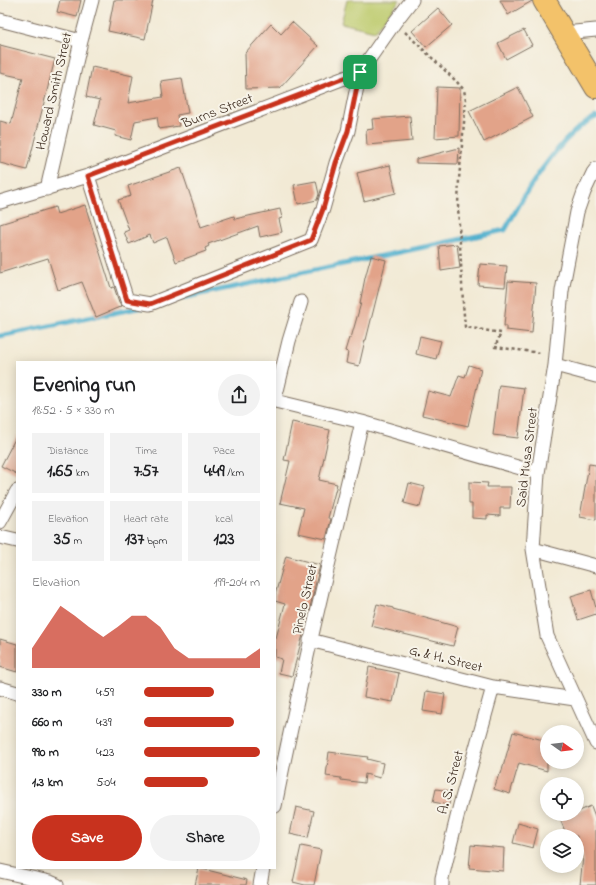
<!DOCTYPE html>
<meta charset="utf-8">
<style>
body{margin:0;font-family:"Indie Flower",sans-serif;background:#f2f2f2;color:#202124;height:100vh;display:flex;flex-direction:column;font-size:15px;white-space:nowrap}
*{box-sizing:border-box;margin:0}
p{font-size:13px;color:#757577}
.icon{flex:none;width:22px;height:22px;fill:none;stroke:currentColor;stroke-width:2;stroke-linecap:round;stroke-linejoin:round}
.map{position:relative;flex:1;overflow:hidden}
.drawer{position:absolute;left:16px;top:361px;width:260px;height:508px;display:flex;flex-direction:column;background:#fff;border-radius:0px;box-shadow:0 2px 10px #0003}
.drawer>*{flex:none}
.needle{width:26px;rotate:104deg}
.fabs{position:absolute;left:540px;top:725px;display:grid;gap:8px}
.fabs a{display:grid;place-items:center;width:44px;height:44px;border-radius:50%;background:#fff;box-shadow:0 2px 10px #0003;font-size:20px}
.pin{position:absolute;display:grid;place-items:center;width:34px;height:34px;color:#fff;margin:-17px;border-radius:8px;box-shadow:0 2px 6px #0006}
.round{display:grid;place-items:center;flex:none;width:42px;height:42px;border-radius:21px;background:#f2f2f2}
.overview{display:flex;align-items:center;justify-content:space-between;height:68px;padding:0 16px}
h1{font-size:22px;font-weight:800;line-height:30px}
.stats{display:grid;grid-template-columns:repeat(3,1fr);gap:6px;height:68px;padding:4px 16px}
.stats div{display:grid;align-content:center;border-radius:0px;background:#f2f2f2;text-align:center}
.stats b{font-size:17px;font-weight:800}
.stats small{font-size:11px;font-weight:400}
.stats p{font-size:11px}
.chart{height:112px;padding:8px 16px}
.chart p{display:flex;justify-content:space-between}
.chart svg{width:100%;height:72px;margin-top:4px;fill:#c8321e;opacity:.7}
.cta{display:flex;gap:8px;margin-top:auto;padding:8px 16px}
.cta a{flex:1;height:46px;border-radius:24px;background:#c8321e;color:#fff;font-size:16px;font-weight:800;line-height:46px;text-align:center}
.cta a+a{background:#f2f2f2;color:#202124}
ul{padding:0 16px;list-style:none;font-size:13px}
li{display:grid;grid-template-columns:64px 48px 1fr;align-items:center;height:30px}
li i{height:10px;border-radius:5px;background:#c8321e}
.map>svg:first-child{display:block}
</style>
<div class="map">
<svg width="596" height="885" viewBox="0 0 596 885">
<rect width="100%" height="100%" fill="#f7f3e8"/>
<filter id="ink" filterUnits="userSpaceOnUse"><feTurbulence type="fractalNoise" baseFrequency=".025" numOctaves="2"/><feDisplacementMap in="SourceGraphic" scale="8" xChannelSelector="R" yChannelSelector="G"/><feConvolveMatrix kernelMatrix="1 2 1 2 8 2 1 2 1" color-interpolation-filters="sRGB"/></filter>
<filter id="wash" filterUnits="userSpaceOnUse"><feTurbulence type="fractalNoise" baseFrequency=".012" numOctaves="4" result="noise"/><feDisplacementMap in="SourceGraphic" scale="16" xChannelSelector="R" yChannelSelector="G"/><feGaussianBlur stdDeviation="0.9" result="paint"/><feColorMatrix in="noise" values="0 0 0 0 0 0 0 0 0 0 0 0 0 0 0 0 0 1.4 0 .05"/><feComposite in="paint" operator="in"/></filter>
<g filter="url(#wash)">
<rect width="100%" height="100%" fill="#f2ead5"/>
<path fill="#bdcb6d" stroke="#7c7a46" d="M347,0H400L375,31L341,23Z"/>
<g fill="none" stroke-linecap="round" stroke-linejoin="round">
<path stroke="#4eafcd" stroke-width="5" d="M177,299L505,230C523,198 539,169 565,141C574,132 584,122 596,117
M0,336L142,307"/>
</g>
<g id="blocks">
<path fill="#e2a389" d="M60,0H81L77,17L57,12Z
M114,0H153L145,39L108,31Z
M500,0H532V1L508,15Z
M438,8L452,25L426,47L412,31Z
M292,22L318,46L280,88L246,89L245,53L271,24L281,34Z
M524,30L532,45L506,59L498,43Z
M0,45L55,59L27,170L0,163V121L11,124L23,78L0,73Z
M92,67L133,76L128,103L163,97L161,81L182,78L188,113L177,115L179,126L159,129L157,117L135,121L131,140L115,136L116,131L94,125L100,100L86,97Z
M437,87L460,88L459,136L435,138Z
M518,87L533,117L484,142L469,111Z
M410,116L412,141L367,145L366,130L373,129L372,119Z
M459,148L458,164L416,163V159Z
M390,165L396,193L364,201L357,173Z
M181,168L201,227L234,216L235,219L280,209L282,218L279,219L282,232L260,237L258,226L208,244L209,246L205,248L206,251L176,262L167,237L153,243L150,235L129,244L124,232L129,230L118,200L131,196L128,186Z
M316,181L319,194L317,200L298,204L294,185Z
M85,205L111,288L114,287L119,302L122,306L96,317L82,282L58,290L48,258L0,273V224L55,207L57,214Z
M457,244L460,268L441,271L439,246Z
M371,256L386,260L366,340H365L359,366L346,363L348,352L345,351L349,338H351L361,303H360L365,278Z
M480,264L507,266L505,287L478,285Z
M508,281L536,283L532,333L506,330V326H504Z
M420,336L441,341L436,359L416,354Z
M469,365L481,369L468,426L422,415L428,391L451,397L459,375L465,377Z
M499,385L524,388L518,438L493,435Z
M292,422L330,430L319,480L337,484L328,518L331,519L326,539L298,533L304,508L280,503L290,461L284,460Z
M17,435V474L1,466Z
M589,464L596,465V520L580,517Z
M469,482L488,483L487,487H511L510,508H500V516L487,515V519L472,518V504H469Z
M409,483L425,487L420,507L404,503Z
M286,556L320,565L308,616L292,676L279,673L282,659L275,657V642L285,604L275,601V595Z
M591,590L596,608V614L578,620L571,596Z
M377,604L393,608V609L458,627L453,646L371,626Z
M0,639L17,644V672L0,667Z
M369,667L399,673L393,702L364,697Z
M426,691L445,694L442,714L423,711Z
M513,732L547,741V771L519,763L510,794L494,789L499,774H501Z
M329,752L368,757L367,759L383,763L380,778L365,774L364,783L341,780V778L326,776Z
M436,789L451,791L449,805L433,802Z
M591,806L596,819V885H580L583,856L577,842V836H567L560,819L572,814H577V812Z
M296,807L314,811L308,838L290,834Z
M518,823L538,829L533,848L513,843Z
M471,845L504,848L503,871L469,868Z
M301,846L321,850L314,885H305L293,882Z
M199,868L247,880L246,885H195Z"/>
</g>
</g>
<g filter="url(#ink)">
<use href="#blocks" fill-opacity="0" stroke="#7b6d5e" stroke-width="1"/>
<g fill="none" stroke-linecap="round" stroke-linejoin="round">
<g stroke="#7b6d5e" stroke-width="15">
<path id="street" d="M0,20L81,41
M564,33L596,30
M596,169L593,173L584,192L577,212L562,291L555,365L538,473L533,549L547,636L596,743
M88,176L127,300L150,304L311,240L323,209L336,163L348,131L360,72
M47,189L81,41L92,0
M0,202L88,176L360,72L395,22L412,0
M555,365L596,376
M275,399L289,341L301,302
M275,401L362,422L538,473
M0,522L17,491
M0,537L17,541
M533,549L596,566
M310,640L493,687L575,699
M0,688L17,693
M275,806C300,678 332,550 362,422
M0,871L50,882L57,885
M260,885L263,868
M442,885V878L460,805L493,687"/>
</g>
<g stroke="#7b6d5e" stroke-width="24">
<path id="highway" d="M544,0L596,87"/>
</g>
<path stroke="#7b6d5e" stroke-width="2.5" stroke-dasharray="3 3" stroke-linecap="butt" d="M405,32L456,81L464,90L466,100L459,179L458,205L463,303L465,327L501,333L495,347L541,353"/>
<use href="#street" stroke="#fff" stroke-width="13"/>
<use href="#highway" stroke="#f3c26a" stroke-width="22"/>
</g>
</g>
<g fill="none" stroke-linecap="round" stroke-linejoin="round" filter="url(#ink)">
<g stroke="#fff" stroke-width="8">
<path id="route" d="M360,72L348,131L336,163L323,209L311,240L150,304L127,300L88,176Z"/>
</g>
<use href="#route" stroke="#c8321e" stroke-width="5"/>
</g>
<g text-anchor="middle" stroke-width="4" stroke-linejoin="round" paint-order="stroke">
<g font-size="14" fill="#3b2a1e" stroke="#f7f3e8">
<text transform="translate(53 91) rotate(-77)" y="5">Howard Smith Street</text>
<text transform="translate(217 110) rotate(-21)" y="5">Burns Street</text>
<text transform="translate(526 457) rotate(-83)" y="5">Said Musa Street</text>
<text transform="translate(304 599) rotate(-77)" y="5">Pinelo Street</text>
<text transform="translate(446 658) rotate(14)" y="5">G. &amp; H. Street</text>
<text transform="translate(450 782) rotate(-75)" y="5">A. S. Street</text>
</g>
</g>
</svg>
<div class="fabs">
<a><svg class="needle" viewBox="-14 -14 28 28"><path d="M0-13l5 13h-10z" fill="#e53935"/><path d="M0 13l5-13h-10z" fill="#757577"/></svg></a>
<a><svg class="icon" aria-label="locate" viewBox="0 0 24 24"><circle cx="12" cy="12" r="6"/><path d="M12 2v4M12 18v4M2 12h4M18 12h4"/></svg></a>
<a><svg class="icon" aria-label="layers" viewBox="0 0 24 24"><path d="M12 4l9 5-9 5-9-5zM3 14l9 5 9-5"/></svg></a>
</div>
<div class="pin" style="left:360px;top:72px;background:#1e9e55"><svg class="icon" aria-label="arrive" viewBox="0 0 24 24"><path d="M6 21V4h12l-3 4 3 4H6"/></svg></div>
<section class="drawer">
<div class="overview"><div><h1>Evening run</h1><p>18:52 · 5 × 330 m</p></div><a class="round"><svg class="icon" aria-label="share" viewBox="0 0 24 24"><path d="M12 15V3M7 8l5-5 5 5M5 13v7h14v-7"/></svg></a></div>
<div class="stats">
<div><p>Distance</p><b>1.65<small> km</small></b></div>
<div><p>Time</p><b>7:57</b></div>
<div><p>Pace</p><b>4:49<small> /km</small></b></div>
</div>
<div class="stats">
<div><p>Elevation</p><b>35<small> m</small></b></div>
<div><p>Heart rate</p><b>137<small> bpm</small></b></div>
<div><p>kcal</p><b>123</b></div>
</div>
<div class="chart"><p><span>Elevation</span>199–204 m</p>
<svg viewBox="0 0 160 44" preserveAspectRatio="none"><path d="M0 44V32L10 19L20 6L30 12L40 19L50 25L60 19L70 12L80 12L90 19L100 32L110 38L120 38L130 38L140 38L150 38L160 32V44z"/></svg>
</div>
<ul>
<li><b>330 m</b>4:59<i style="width:60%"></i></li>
<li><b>660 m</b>4:39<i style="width:78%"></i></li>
<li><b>990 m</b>4:23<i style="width:100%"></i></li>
<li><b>1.3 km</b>5:04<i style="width:55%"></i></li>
</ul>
<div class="cta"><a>Save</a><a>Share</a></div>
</section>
</div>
